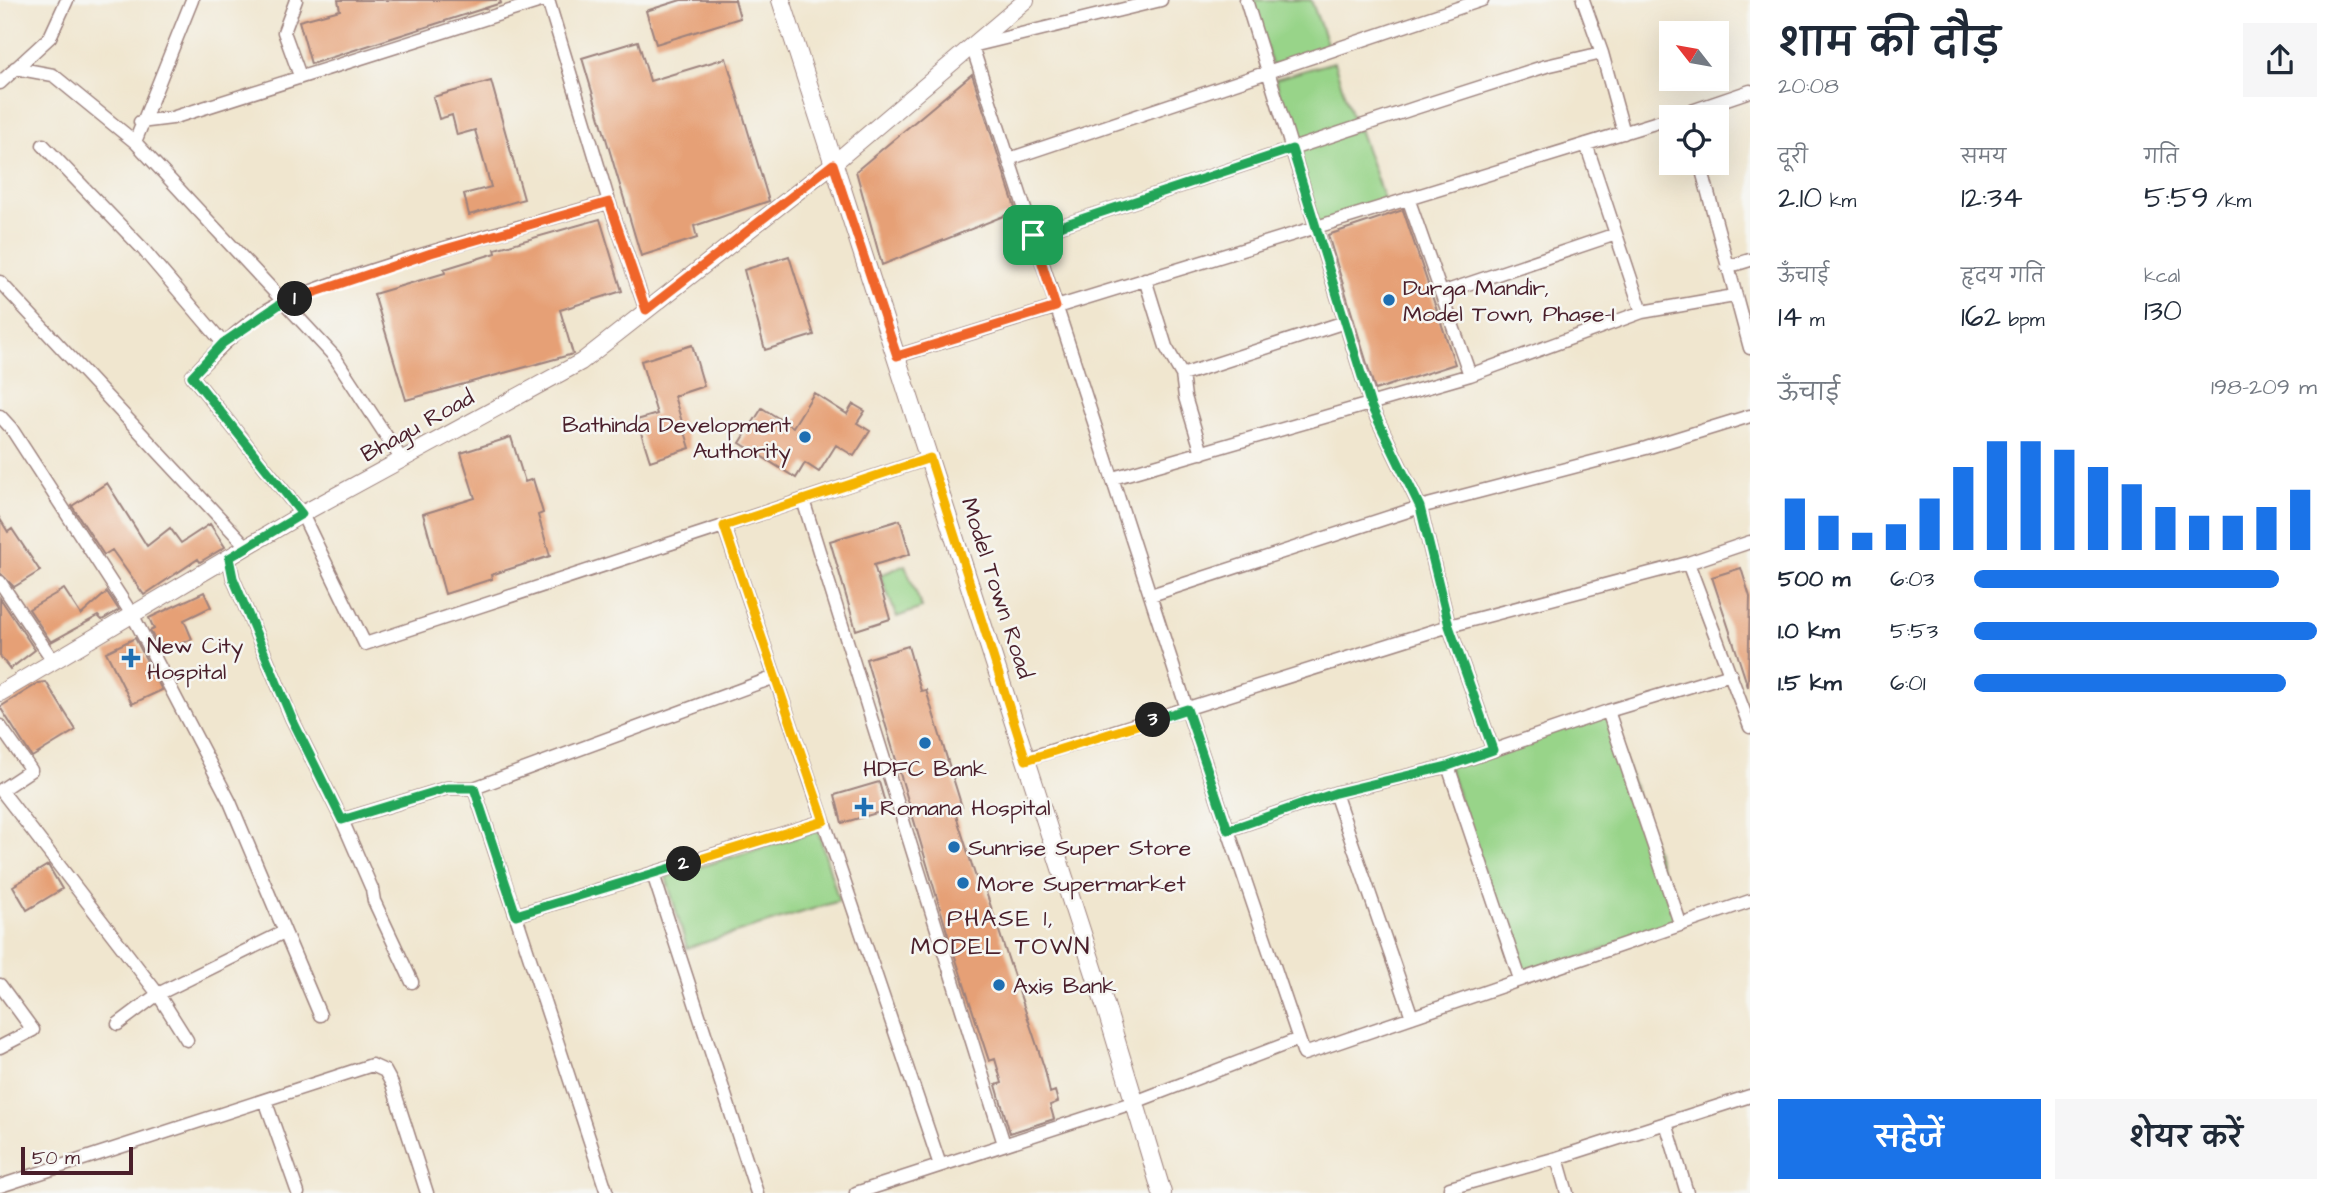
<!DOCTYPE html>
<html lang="hi">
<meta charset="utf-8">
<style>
body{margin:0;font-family:"Architects Daughter","Playpen Sans Deva",sans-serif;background:#f6f6f7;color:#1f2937;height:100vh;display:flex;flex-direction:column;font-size:26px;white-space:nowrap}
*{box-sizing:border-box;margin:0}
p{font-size:23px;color:#747a83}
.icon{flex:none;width:38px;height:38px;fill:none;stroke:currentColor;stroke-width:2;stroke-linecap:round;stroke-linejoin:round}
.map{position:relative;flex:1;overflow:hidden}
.side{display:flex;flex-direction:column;background:#fff;width:595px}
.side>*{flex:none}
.needle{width:46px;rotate:301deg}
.tools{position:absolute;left:1659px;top:21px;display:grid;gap:14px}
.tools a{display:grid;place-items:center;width:70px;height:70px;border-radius:0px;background:#fff;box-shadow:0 7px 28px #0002;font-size:35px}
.scale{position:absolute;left:21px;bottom:18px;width:112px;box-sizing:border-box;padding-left:7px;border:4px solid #4a1f2b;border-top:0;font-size:19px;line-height:24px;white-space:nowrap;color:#4a1f2b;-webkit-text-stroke:5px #f6f6f2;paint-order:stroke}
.pin{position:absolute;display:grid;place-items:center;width:60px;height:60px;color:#fff;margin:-30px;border-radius:14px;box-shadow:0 4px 10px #0006}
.km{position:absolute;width:35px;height:35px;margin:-18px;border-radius:50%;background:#222;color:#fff;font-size:19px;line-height:35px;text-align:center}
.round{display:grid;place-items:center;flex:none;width:74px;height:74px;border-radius:0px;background:#f6f6f7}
.head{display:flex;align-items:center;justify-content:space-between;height:119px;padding:0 28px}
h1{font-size:38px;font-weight:600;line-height:52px}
.stats{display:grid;grid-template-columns:repeat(3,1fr);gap:10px;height:119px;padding:7px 28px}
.stats div{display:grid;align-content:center}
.stats b{font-size:30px;font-weight:600}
.stats small{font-size:19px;font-weight:400}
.stats p{font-size:19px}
.chart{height:196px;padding:14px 28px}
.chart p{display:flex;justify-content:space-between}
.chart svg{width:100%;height:126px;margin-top:7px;stroke:#1a73e8;stroke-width:6}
.primary-button{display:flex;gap:14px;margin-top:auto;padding:14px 28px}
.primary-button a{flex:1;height:80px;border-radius:0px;background:#1a73e8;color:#fff;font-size:28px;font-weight:600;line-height:80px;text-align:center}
.primary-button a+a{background:#f6f6f7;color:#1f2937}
ul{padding:0 28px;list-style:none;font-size:23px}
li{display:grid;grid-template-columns:112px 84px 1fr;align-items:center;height:52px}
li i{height:18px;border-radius:9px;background:#1a73e8}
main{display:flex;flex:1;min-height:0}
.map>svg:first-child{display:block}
</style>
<main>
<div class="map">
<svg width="1750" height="1193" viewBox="0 0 1750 1193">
<rect width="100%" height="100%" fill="#f6f6f2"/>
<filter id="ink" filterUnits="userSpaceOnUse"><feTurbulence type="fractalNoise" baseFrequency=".0143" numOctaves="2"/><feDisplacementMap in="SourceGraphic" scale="14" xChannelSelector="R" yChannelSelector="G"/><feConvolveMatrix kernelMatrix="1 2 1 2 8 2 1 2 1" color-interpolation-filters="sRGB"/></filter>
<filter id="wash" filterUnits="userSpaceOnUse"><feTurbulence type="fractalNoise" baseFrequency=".00686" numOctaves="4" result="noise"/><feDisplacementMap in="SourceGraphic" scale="28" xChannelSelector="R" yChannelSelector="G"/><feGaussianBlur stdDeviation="1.57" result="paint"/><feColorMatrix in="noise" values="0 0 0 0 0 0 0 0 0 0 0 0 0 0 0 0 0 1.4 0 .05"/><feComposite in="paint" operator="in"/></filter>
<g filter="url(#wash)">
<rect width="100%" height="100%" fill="#f0e6cf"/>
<path fill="#98d489" stroke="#717a5a" stroke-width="2" d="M1252,0H1311L1328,46L1272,66Z
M1334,62L1353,120L1295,142L1275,79Z
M1359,129L1386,205L1317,230L1292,149Z
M905,565L922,608L897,617L880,575Z
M1608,711L1680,923L1520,979L1448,766Z
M818,831L839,901L687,948L666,877Z"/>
<g id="blocks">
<path fill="#e6a076" d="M338,0H500L501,3L311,64L299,21L340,10Z
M681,0H735L740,18L656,44L646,11Z
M638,41L650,81L726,58L769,201L694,226L697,238L641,256L582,58Z
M972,74L1016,211L882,265L856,171Z
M491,81L524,199L469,215L464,194L491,187L475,130L457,135L452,115L439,119L433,97Z
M1403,210L1455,364L1375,390L1328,235Z
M600,219L622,291L560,310L573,354L406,400L374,294L445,273L444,269L496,253L495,249Z
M789,256L814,335L765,350L744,270Z
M692,345L704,386L674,396L690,448L650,461L637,420L657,414L641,361Z
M814,393L847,414L853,404L865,411L857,423L870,431L854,456L836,445L819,472L805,463L796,478L740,443L762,408L793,427Z
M511,437L525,482L533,479L543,513L538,515L550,556L491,575L492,579L445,594L423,514L475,498L461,453Z
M107,483L147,546L170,528L181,543L210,524L225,547L200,562L198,559L144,595L112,550L104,555L72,506Z
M0,519L8,532L12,529L40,571L14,587L0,573Z
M900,520L910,554L874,565L890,619L856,630L830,541Z
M1741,568L1750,597L1748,687L1712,577Z
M64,589L81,615L107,592L119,610L102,620L98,616L51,642L29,609Z
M204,592L211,607L184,620L192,639L162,652L150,631L154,629L149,618Z
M0,598L35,650L10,669L0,656Z
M135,638L162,690L132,704L106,652Z
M908,646L921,691L926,690L962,807L954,809L979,887L984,886L1045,1070L1050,1093L1055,1091L1058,1102L1050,1105L1054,1119L1010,1133L996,1085L1002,1083L995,1059L989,1061L948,935L866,659Z
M46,682L76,730L32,757L0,707L39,683Z
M879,782L887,810L842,823L835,795Z
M48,865L62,889L27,910L13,886Z"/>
</g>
</g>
<g filter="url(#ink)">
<use href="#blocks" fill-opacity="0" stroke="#9d827d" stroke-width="2"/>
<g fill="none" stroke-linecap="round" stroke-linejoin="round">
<g stroke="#9d827d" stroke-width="15">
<path id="minor" d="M296,0L284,32L300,76
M548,0L609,202L646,310
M1161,0L972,46L1187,709L1304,1054L1750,901
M1246,0L1371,406L1420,507L1449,626L1493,750
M1583,0L1602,53
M15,68L53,75L135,142L192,0
M0,83L50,37L67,0
M1674,117L1750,91
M140,122L172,118L544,0
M135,142L334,356L402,460
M1586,144L1642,312
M43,145L142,248L223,343
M1009,159L1482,0
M1700,163L1750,348
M1408,198L1470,375
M609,202C500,233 387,261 283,302C253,314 214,352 192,376L302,514L365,644L930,458
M1033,235L1418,107L1546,66L1602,53L1624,133
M1727,267L1750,260
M1145,279L1166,347L1182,375L1185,397L1202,453
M0,282L247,547
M1441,293L1616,234
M897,356L1671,118
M1182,375L1345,322
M0,416L11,428L133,616L230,802L320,1015
M1113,478L1470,375L1642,312L1734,296
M803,500L1004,1144
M724,526L940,1165
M229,558L233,578L292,719L342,820L372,889L374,901L412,982
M1688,563L1750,727
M0,582L54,662
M1151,595L1420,507L1646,448L1750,416
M1608,711L1680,923
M0,726L31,770L1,790L158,994L187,1040
M1026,759L1449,626L1688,563L1750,542
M1448,766L1520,979
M1335,793L1412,1017
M342,820L447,788H474
M1228,830L1335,793L1448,766L1608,711L1731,674
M653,874L757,1193
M516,915L824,821
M0,985L33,1030L0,1047
M118,1024L158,994L284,932
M265,1100L298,1193
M1666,1123L1687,1193
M1557,1158L1567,1193
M0,1186L372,1065L385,1071L392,1084L427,1193
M607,1193L474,788L775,677
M856,1193L1135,1102L1299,1039
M1450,1193V1188L1557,1158L1750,1096"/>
</g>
<g stroke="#9d827d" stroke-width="18">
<path id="tertiary" d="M0,693L302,514L581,362L833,164L1026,0"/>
</g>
<g stroke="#9d827d" stroke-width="20">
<path id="secondary" d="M781,0L1106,1008L1162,1193"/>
</g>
<use href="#minor" stroke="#fff" stroke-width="12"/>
<use href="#tertiary" stroke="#fff" stroke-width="16"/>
<use href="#secondary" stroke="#fff" stroke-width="18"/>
</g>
</g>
<g fill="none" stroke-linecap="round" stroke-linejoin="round" filter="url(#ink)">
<g stroke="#fff" stroke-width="14">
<path id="split-1" d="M295,299L431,253L609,202L646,310L833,164L897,356L1056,307L1033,235"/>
</g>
<g stroke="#fff" stroke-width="14">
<path id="split-2" d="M295,299L283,302L223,343L192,376L302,514L229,558L233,578L292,719L342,820L447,788H474L516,915L684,864"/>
</g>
<g stroke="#fff" stroke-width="14">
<path id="split-3" d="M684,864L824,821L724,526L930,458L1026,760L1153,720"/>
</g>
<g stroke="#fff" stroke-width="14">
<path id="split-4" d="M1033,235L1292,149L1371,406L1420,507L1449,626L1493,750L1448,766L1335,793L1228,830L1187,709L1153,720"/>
</g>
<use href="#split-1" stroke="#f0652b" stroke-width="9"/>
<use href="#split-2" stroke="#22a559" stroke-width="9"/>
<use href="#split-3" stroke="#f5b400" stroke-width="9"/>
<use href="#split-4" stroke="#22a559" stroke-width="9"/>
</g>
<g fill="#1f6fb2" stroke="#f6f6f2" stroke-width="2.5">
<circle cx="1389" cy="300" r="7"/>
<circle cx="805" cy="437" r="7"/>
<path d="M127.5 647.5h7v7h7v7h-7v7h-7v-7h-7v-7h7z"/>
<circle cx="925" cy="743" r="7"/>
<path d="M860.5 796.5h7v7h7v7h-7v7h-7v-7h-7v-7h7z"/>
<circle cx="954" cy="847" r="7"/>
<circle cx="963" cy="883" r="7"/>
<circle cx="999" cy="985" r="7"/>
</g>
<g text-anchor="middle" stroke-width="5" stroke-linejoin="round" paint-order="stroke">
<g font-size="23" fill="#4a1f2b" stroke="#f6f6f2" text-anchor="start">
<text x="1403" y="295">Durga Mandir,<tspan x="1403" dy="26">Model Town, Phase-I</tspan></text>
<text x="791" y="432" text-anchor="end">Bathinda Development<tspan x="791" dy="26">Authority</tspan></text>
<text x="147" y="653">New City<tspan x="147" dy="26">Hospital</tspan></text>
<text x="925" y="776" text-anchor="middle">HDFC Bank</text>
<text x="880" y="815">Romana Hospital</text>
<text x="968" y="855">Sunrise Super Store</text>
<text x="977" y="891">More Supermarket</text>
<text x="1013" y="993">Axis Bank</text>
</g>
<g font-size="23" fill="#4a1f2b" stroke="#f6f6f2">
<text transform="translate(417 425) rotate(-29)" y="8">Bhagu Road</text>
<text transform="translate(998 588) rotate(72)" y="8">Model Town Road</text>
</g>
<g font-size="24" letter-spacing="2" fill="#4a1f2b" stroke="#f6f6f2">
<text x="1001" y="926">PHASE 1,<tspan x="1001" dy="28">MODEL TOWN</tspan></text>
</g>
</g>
</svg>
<div class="tools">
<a><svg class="needle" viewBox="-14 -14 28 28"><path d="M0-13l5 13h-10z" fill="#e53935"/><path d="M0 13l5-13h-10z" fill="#747a83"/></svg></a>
<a><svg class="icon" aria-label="locate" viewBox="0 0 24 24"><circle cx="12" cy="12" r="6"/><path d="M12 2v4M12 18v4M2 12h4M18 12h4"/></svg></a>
</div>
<div class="scale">50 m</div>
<div class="pin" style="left:1033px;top:235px;background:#1e9e55"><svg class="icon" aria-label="arrive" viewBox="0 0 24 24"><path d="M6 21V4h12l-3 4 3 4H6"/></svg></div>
<b class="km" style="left:295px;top:299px">1</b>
<b class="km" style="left:684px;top:864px">2</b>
<b class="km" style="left:1153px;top:720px">3</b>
</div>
<section class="side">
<div class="head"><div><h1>शाम की दौड़</h1><p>20:08</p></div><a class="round"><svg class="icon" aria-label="share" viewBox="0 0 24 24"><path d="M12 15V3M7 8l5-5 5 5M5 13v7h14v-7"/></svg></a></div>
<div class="stats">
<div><p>दूरी</p><b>2.10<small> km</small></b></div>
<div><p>समय</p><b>12:34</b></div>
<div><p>गति</p><b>5:59<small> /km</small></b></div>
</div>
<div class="stats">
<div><p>ऊँचाई</p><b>14<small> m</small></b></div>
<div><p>हृदय गति</p><b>162<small> bpm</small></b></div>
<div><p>kcal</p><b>130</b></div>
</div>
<div class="chart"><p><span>ऊँचाई</span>198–209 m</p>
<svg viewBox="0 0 160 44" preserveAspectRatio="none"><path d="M5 44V26M15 44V32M25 44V38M35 44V35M45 44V26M55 44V15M65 44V6M75 44V6M85 44V9M95 44V15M105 44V21M115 44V29M125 44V32M135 44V32M145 44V29M155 44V23"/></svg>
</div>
<ul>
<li><b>500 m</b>6:03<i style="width:89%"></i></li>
<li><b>1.0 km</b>5:53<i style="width:100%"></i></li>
<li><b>1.5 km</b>6:01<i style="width:91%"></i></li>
</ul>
<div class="primary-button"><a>सहेजें</a><a>शेयर करें</a></div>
</section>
</main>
